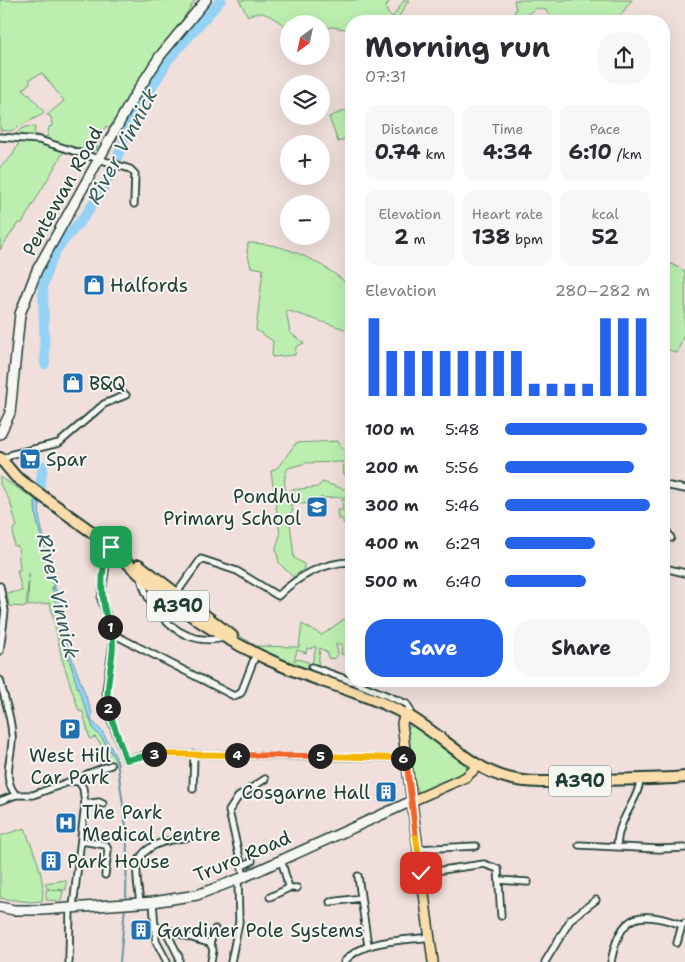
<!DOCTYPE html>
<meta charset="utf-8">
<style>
body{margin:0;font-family:"Shantell Sans",sans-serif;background:#f7f7f7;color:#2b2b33;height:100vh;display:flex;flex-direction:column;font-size:19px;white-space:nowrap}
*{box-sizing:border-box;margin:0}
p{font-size:16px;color:#7c7c81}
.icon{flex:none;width:28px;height:28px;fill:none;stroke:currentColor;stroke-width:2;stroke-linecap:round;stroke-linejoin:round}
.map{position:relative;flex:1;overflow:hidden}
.panel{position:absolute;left:345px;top:15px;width:325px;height:672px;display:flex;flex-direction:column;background:#fff;border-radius:20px;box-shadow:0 5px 20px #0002}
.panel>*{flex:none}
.needle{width:32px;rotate:213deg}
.fabs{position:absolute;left:280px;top:15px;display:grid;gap:10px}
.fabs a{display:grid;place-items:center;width:50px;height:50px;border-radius:50%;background:#fff;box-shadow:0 5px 20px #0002;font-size:25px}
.pin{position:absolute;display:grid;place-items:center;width:42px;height:42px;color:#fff;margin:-21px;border-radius:10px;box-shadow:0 2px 8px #0006}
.km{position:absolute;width:25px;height:25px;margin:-12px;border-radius:50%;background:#222;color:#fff;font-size:14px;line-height:25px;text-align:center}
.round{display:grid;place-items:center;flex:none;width:52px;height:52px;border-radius:20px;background:#f7f7f7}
.overview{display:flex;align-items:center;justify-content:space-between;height:85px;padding:0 20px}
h1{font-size:28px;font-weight:700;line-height:38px}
.stats{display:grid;grid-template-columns:repeat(3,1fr);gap:8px;height:85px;padding:5px 20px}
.stats div{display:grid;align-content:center;border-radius:12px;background:#f7f7f7;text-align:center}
.stats b{font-size:21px;font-weight:700}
.stats small{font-size:14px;font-weight:400}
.stats p{font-size:14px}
.chart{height:140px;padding:10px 20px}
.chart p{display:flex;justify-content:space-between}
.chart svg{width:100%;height:90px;margin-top:5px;stroke:#2563eb;stroke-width:6}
.button{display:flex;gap:10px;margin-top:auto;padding:10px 20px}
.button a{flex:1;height:58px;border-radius:20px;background:#2563eb;color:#fff;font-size:20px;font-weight:700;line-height:58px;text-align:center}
.button a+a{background:#f7f7f7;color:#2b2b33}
ul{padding:0 20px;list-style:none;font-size:16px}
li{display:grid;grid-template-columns:80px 60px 1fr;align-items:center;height:38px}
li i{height:12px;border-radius:6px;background:#2563eb}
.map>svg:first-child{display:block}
</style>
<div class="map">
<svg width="685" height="962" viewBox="0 0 685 962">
<rect width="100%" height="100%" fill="#f0dfda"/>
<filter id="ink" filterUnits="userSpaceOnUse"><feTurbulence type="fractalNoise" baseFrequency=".02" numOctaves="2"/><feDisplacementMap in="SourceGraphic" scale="10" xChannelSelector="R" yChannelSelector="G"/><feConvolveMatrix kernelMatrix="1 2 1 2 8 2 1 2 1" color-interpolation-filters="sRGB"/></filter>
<g filter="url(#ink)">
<path fill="#bbeeaf" stroke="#6d9672" d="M0,0H195L112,130L106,126L98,139L97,148L90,154L52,141L17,136L16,134C21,128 27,125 35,127L34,134L47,137L49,127L52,126L51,117L47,115L64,101L42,73L30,79V83L23,89L28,95L29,94L44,112L43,114L11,131L0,130Z
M239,0H390L386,7L388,14L393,17L404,0H409L396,21H351V30L332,27L321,29V24H289V29C276,20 263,7 248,16Z
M514,0H632L616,21H551L546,10L536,8L519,21H511L516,9Z
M351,108V137L338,142L329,117Z
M20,141C34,141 53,141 64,151L22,223H18L0,250V167L12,156Z
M248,243C284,243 316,259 344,281L351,274V331L286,310L290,333L304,343L296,347L295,355L272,357L273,341L256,330L263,269L251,267L247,252Z
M664,253L669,263L685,271V332L677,353L664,348Z
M338,441L351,463V485L348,475H344L343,462L306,463L288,468C280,482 288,498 293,511L289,514L294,558L304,564V569L293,577L279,563L276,548L280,535L271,471L278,467L296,443Z
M0,477L35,499C34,530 52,558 53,588H51L53,589L69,660L94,730L102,738L116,761L111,764L107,753L95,737L90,739L83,712L79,711L62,659L50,603L28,606L29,573L26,607L9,606L7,593L22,591L17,570H20L18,546H14L13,529L17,527L10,501L0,484Z
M322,482L344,489H351V523H343V519H338L337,510H343L342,499L346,500L345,497L320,498V502L292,505L291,490L318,487Z
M206,614L256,646L299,647L302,624L322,635L344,619L347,622L350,620L348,616L351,614V655L341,654L342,644H336L338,654L335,659L328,658V653L320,648L318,666L312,664L316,647L314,646L311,649L307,648L306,653L297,650L294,661L298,659L308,662V669L355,685L357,688L271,657L244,642Z
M412,725L466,761L467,772L423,793L418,792L409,761L407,729Z
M25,828C33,852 46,875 42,901L30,902L0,898V836Z
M66,880V890L52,889L63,891L61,901L46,900V890L50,889L47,888L45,883Z"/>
<path fill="#95d3f6" stroke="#6697a8" d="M35,499L40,503C35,531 58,559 55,588H53C52,558 34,530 35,499Z
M53,589H56L70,653L92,713L91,720L102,731L116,757V761L102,738L94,730L77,686L58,618Z"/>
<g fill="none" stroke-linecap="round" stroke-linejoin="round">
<path stroke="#6697a8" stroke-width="2" d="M117,761L127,835L126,900
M120,962L125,907"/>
<path stroke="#95d3f6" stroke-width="10" d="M45,364L43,287L49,265L57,249L84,217L99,195L112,171L131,122L169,59L221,0
M40,487L43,466"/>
<g stroke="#1f3d34" stroke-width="9">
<path id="street" d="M0,137L39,140L130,169L135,174L134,204
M2,460L13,454L59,443L104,404L126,395
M664,485L685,489
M664,527L671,538
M111,547L107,557L101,599L114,636L106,691L109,715L126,760L145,755L170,754L406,758
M664,568L685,573
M141,577C148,612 183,648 223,638
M0,586L5,611L0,651
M176,594L201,559L237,571L278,596C299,575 322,563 351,562
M114,636H117L234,696L241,693L256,654
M312,667L351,681
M0,680C4,698 11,716 12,734C14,754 0,777 16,795
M352,681L407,704L410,710L408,716
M79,782L87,774L111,765
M193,789L194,754
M0,801L16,795H33L71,781L79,782
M85,804L99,802L103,804
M81,841L106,845L108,850L105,875
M579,845L659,849L685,848
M617,846C618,817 639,801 640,779
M417,849L476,846
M242,866L252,861
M421,873L484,864L498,869L501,916
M358,876L368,946
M244,877L229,811L238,797L265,779
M499,880L528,882
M289,888H297
M270,897L289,888L281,859
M153,902L156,941L167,962
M330,902L361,898
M140,903C139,892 136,880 137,868C141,838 183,839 205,835
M73,907L85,804L83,788L79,782
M155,926C174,931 191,939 210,943L215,929
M165,929L179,957V962
M210,943L213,950L211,962
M677,943L682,925L685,923
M69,962L70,907
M231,962L239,922L238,880
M344,962C362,939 403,941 430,937
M545,962L571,919L596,900
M611,962C620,914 638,909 682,925"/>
</g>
<g stroke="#1f3d34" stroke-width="12">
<path id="secondary" d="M0,434L10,413L20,314L37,270L133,98L160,56L206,0
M0,907L14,910H42L153,902L197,895L244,877L412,801"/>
</g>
<g stroke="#1f3d34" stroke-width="12">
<path id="primary" d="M405,714L402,723L406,758L433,962
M412,801L466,777L479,765"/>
</g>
<g stroke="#1f3d34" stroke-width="14">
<path id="highway" d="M0,458L16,477L118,551
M113,548C159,597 215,636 276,663C318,682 364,692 405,714C440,733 469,768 508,778C534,785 564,781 591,780C622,779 654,780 685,777
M139,565L232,636"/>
</g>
<use href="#street" stroke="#f6f6f2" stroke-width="5.5"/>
<use href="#secondary" stroke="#f6f6f2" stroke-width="9"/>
<use href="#primary" stroke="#fbddab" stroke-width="9"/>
<use href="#highway" stroke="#fbddab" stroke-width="10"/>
</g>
</g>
<g fill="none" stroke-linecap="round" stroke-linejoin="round" filter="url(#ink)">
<g stroke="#fff" stroke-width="10">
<path id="split-1" d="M110,627C101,605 98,568 111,547"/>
</g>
<g stroke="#fff" stroke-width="10">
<path id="split-2" d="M108,708C104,681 119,648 110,627"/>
</g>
<g stroke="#fff" stroke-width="10">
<path id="split-3" d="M108,708L126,760L154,754"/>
</g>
<g stroke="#fff" stroke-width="10">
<path id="split-4" d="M154,754L237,755"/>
</g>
<g stroke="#fff" stroke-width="10">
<path id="split-5" d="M237,755L320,756"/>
</g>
<g stroke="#fff" stroke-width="10">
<path id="split-6" d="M320,756L403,758"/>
</g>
<g stroke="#fff" stroke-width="10">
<path id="split-7" d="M403,758H406L416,837"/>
</g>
<g stroke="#fff" stroke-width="10">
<path id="split-8" d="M416,837L421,873"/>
</g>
<use href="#split-1" stroke="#22a559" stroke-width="6"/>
<use href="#split-2" stroke="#22a559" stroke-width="6"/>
<use href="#split-3" stroke="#22a559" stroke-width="6"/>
<use href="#split-4" stroke="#f5b400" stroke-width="6"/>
<use href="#split-5" stroke="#f0652b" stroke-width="6"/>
<use href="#split-6" stroke="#f5b400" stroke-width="6"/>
<use href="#split-7" stroke="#f0652b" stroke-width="6"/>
<use href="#split-8" stroke="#f5b400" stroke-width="6"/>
</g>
<defs>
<g id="shop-square" transform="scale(1.125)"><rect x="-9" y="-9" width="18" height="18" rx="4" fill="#1f6fb2" stroke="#f6f6f2"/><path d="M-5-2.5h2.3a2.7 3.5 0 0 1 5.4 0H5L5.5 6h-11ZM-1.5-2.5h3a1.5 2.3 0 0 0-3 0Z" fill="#fff"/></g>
<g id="supermarket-square" transform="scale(1.125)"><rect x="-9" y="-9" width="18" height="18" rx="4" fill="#1f6fb2" stroke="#f6f6f2"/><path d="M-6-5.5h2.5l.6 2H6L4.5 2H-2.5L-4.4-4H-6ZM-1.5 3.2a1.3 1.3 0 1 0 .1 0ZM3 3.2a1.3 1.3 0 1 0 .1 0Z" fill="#fff"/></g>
<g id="school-square" transform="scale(1.125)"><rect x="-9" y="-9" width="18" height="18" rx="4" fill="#1f6fb2" stroke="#f6f6f2"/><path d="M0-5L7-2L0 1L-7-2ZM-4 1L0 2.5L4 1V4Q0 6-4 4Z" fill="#fff"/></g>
<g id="parking-square" transform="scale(1.125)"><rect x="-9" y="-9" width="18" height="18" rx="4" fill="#1f6fb2" stroke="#f6f6f2"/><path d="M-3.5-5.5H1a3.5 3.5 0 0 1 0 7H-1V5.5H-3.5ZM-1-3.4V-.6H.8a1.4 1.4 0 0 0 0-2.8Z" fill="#fff"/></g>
<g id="building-square" transform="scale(1.125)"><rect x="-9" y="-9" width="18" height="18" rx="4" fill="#1f6fb2" stroke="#f6f6f2"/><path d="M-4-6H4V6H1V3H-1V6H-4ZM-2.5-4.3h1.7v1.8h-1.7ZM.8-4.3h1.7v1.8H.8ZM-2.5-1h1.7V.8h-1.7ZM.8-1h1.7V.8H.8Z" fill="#fff"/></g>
<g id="hospital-square" transform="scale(1.125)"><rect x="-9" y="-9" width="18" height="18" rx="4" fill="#1f6fb2" stroke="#f6f6f2"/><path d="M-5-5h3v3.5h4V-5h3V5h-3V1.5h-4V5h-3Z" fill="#fff"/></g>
</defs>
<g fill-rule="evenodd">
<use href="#shop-square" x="94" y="285"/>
<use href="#shop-square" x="73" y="383"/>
<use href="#supermarket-square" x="30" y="459"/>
<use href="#school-square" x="317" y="507"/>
<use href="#parking-square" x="70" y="729"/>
<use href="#building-square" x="386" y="792"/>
<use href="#hospital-square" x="66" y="823"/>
<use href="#building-square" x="51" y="861"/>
<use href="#building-square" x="141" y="930"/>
</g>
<g text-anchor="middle" stroke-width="4" stroke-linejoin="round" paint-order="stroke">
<g fill="#f6f6f2" stroke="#60746d" stroke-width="1">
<rect x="147" y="590.5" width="62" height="31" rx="4"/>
<rect x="549" y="765.5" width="62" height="31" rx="4"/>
</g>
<g font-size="18" font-weight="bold" fill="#1f3d34">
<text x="178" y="612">A390</text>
<text x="580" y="787">A390</text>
</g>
<g font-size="19" fill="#1f3d34" stroke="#f6f6f2">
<text transform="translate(62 191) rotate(-61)" y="7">Pentewan Road</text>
<text transform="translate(242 856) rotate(-23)" y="7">Truro Road</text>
</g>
<g font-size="19" fill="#1f3d34" stroke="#f6f6f2" text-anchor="start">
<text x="110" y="292">Halfords</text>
<text x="89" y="390">B&amp;Q</text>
<text x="46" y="466">Spar</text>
<text x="301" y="503" text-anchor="end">Pondhu<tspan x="301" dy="22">Primary School</tspan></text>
<text x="70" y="762" text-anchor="middle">West Hill<tspan x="70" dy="22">Car Park</tspan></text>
<text x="370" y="799" text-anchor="end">Cosgarne Hall</text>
<text x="82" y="819">The Park<tspan x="82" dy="22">Medical Centre</tspan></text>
<text x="67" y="868">Park House</text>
<text x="157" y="937">Gardiner Pole Systems</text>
</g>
<g font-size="20" font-style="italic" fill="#375b5b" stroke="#f6f6f2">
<text transform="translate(122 146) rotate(-62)" y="7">River Vinnick</text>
<text transform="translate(58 596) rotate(77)" y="7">River Vinnick</text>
</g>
</g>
</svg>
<div class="fabs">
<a><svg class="needle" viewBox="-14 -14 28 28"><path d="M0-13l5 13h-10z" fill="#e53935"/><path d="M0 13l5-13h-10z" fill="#7c7c81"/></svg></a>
<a><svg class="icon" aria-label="layers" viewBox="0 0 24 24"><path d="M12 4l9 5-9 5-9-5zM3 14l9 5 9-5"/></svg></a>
<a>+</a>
<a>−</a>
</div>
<div class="pin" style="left:111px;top:547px;background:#1e9e55"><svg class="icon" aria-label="arrive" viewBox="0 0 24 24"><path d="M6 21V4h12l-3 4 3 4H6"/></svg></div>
<div class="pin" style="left:421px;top:873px;background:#d93025"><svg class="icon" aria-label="check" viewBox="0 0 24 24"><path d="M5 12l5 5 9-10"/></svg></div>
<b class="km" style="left:110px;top:627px">1</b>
<b class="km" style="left:108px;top:708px">2</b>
<b class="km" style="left:154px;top:754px">3</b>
<b class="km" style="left:237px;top:755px">4</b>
<b class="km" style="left:320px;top:756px">5</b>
<b class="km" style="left:403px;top:758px">6</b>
<section class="panel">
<div class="overview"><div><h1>Morning run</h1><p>07:31</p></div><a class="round"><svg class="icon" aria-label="share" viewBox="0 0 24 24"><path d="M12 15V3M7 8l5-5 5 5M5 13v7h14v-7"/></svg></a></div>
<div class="stats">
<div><p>Distance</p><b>0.74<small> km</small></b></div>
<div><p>Time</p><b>4:34</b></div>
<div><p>Pace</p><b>6:10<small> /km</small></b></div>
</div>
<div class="stats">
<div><p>Elevation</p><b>2<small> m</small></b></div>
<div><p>Heart rate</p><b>138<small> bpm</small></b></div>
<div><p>kcal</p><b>52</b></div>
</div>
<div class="chart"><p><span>Elevation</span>280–282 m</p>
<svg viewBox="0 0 160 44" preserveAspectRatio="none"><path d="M5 44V6M15 44V22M25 44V22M35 44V22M45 44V22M55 44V22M65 44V22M75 44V22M85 44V22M95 44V38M105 44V38M115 44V38M125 44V38M135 44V6M145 44V6M155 44V6"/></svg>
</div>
<ul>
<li><b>100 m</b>5:48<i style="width:98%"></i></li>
<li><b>200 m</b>5:56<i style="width:89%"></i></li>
<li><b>300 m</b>5:46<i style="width:100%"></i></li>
<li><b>400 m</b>6:29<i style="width:62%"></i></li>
<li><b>500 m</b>6:40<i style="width:56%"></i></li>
</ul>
<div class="button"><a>Save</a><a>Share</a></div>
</section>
</div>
